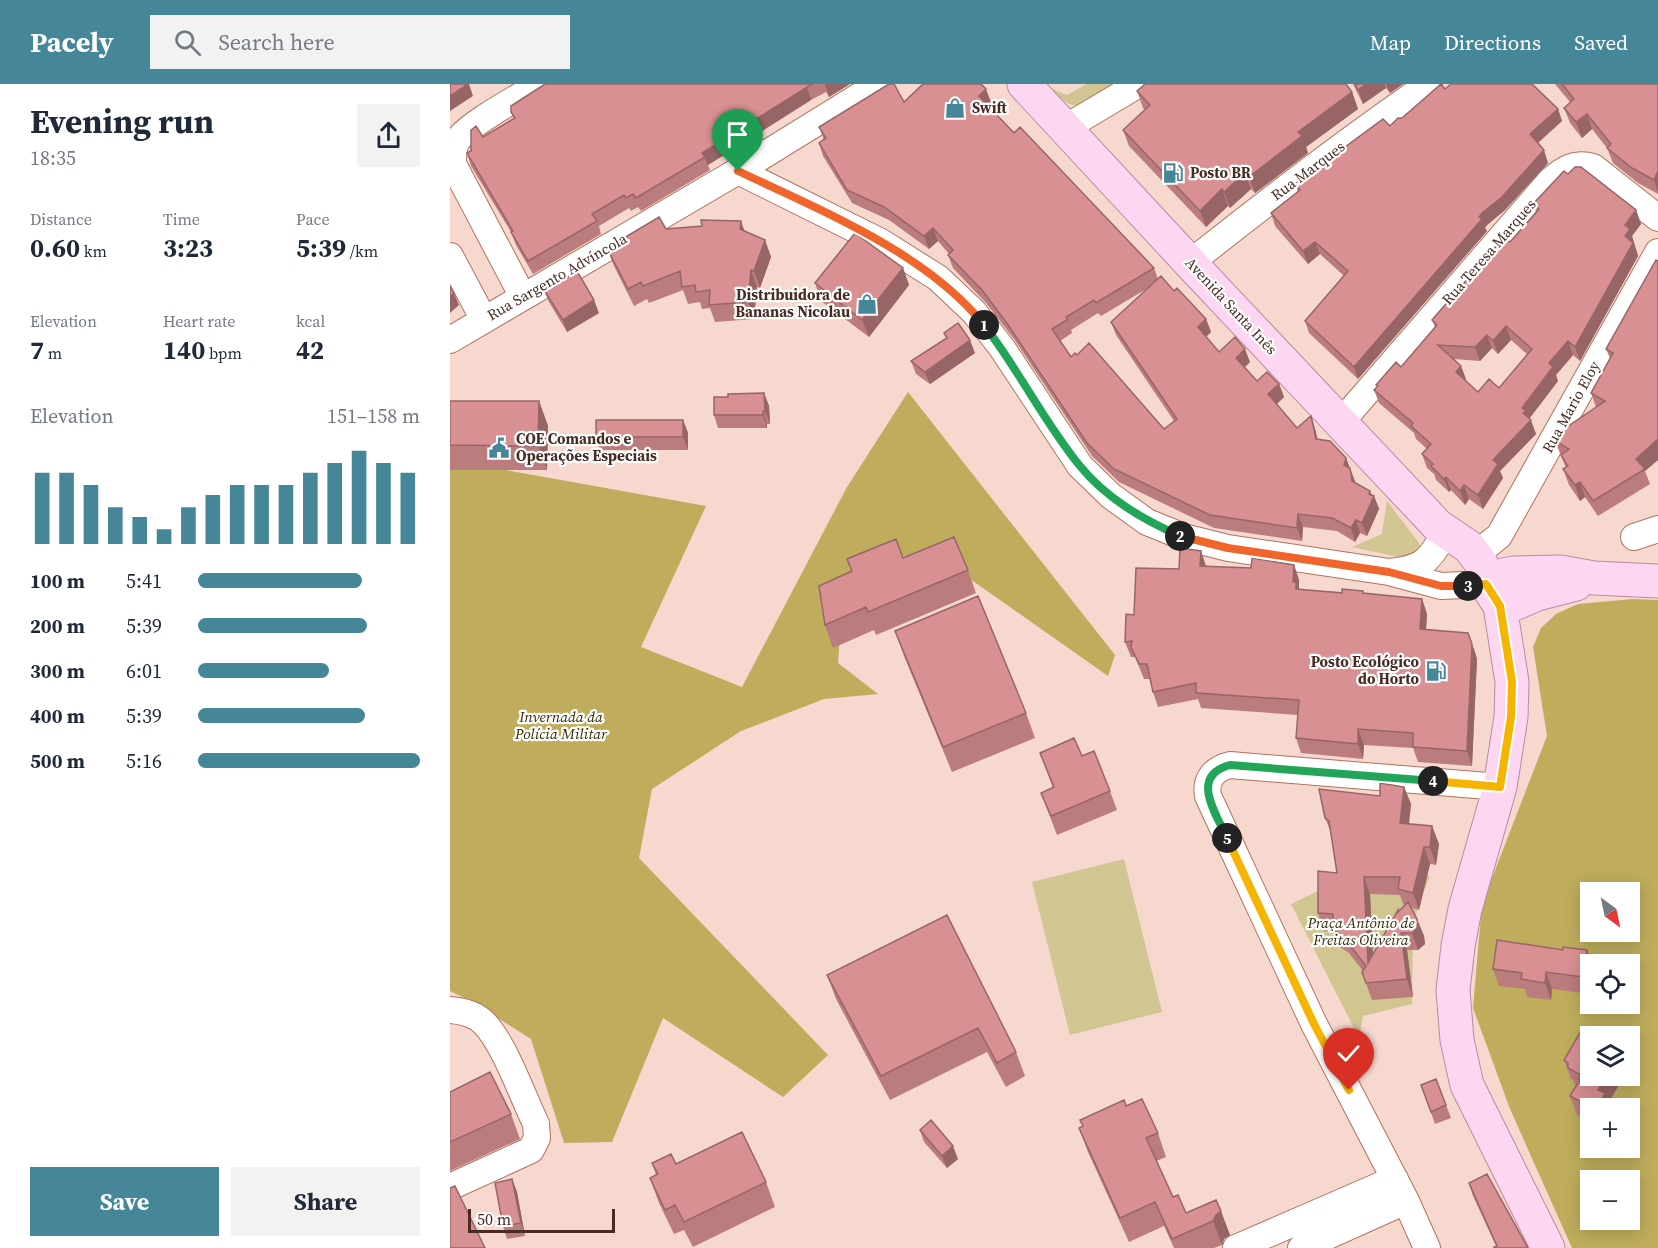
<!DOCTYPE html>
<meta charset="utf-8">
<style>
body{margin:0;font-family:"Source Serif 4",serif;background:#f2f2f3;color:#1f2937;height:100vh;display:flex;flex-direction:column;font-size:22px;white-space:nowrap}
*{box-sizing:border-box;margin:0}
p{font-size:20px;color:#747a83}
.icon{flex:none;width:33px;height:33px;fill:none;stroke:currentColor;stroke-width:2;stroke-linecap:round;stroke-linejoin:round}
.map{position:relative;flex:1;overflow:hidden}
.drawer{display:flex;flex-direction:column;background:#fff;width:450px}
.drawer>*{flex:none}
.needle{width:39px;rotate:147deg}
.buttons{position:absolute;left:1130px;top:798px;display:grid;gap:12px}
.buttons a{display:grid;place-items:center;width:60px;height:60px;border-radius:0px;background:#fff;box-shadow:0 3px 15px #0003;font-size:30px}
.scale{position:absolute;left:18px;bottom:15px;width:147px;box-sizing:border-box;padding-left:6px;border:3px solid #482c24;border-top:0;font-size:16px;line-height:21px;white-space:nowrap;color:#482c24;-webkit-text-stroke:4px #fff;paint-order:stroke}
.pin{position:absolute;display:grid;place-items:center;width:51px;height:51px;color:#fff;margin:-62px -26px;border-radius:50% 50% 50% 0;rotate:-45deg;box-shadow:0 0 6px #0007}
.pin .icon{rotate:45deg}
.km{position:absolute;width:30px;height:30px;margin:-15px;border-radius:50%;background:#222;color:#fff;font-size:16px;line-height:30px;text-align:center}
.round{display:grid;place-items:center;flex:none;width:63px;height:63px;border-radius:0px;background:#f2f2f3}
.summary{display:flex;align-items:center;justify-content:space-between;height:102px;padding:0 30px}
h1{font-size:33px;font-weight:700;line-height:45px}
.stats{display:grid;grid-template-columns:repeat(3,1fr);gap:9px;height:102px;padding:6px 30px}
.stats div{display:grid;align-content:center}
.stats b{font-size:26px;font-weight:700}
.stats small{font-size:16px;font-weight:400}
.stats p{font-size:16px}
.chart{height:168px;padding:12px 30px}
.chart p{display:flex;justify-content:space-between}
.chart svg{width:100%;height:108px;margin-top:6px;stroke:#458799;stroke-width:6}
.button{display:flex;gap:12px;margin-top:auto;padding:12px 30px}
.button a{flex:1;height:69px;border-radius:0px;background:#458799;color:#fff;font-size:24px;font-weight:700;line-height:69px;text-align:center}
.button a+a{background:#f2f2f3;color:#1f2937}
ul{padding:0 30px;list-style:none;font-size:20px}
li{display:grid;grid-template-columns:96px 72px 1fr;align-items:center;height:45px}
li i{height:15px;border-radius:8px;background:#458799}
header{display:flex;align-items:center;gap:36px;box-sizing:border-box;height:84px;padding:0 30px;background:#458799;color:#fff}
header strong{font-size:28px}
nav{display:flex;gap:33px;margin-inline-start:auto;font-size:21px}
.search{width:420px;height:54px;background:#f2f2f3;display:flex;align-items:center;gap:15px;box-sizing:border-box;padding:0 21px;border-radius:0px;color:#747a83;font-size:22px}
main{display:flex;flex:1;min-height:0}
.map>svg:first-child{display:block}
</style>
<header>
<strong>Pacely</strong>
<div class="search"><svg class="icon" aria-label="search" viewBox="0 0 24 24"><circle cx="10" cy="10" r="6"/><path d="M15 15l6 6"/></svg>Search here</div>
<nav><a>Map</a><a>Directions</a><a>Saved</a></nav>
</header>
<main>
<section class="drawer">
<div class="summary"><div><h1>Evening run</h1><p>18:35</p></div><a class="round"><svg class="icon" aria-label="share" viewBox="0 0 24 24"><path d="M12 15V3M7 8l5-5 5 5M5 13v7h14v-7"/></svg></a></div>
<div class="stats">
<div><p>Distance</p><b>0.60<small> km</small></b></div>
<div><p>Time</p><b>3:23</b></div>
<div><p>Pace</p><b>5:39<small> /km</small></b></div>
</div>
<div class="stats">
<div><p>Elevation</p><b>7<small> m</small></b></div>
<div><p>Heart rate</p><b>140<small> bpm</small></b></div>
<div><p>kcal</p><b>42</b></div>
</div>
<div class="chart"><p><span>Elevation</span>151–158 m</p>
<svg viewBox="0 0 160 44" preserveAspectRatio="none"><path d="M5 44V15M15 44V15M25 44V20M35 44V29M45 44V33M55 44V38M65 44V29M75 44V24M85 44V20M95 44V20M105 44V20M115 44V15M125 44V11M135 44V6M145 44V11M155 44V15"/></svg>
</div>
<ul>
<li><b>100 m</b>5:41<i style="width:74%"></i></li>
<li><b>200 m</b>5:39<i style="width:76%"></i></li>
<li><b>300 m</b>6:01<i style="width:59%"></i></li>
<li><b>400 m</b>5:39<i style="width:75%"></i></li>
<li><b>500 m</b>5:16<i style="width:100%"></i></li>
</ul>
<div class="button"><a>Save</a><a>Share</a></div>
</section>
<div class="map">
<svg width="1208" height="1164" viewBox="0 0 1208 1164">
<rect width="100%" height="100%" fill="#f6d8cf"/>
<path fill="#d1c692" d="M636,0H669C639,19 631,35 600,6L602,5L617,11Z
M937,417L969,459L971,463L967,470L953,474L902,463L932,450Z
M674,775L712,928L620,951L582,798Z
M927,784L980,792L968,822L963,846L962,920L913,932L909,954L841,820L893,795Z"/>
<path fill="#bfad5d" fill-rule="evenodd" d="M458,308L665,571L658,592L503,483L445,470L392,524L388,579L428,610L374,615L291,647L202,705L189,774L378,971L333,1013L213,934L162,1058L114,1059L81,955L21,917L0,907V376L256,422L191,563L292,603L397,403Z
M1183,515L1208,516V1164H1122L1060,1025L1023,924L1032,820L1097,652L1083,563L1091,544L1106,530L1128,520ZM1140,808H1179V848H1140ZM1140,880H1179V920H1140ZM1140,952H1179V992H1140ZM1140,1024H1179V1064H1140ZM1140,1096H1179V1136H1140Z"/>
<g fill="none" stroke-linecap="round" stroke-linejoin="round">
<g stroke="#b3715e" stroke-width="28">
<path id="minor" d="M615,44L689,0
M288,87L431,158L488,194L524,228L552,264L630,382L661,412L697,438L734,453L778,464L939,488L991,502L1036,500
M0,172L34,236
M740,179C818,117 897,56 979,0
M73,213L3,80C3,72 3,63 7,57C19,39 70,13 90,0
M0,256L288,87L429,0
M891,338L1101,96C1115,84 1125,78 1143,83L1208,134
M1184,453L1208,445
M1025,471L1049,452L1208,168
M940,488C970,484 978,480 993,452
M0,926C13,927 25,930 34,939C54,959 73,1013 86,1040L87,1054L81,1066L0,1103
M786,1164L945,1095
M851,1164L956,1117
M977,1164L956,1117L864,940L758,712C755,695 764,685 780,681L1050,703"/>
</g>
<g stroke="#bc89a4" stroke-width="35">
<path id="major" d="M574,0L740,179L988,442L1019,463L1031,479L1036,500L1050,522L1062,598L1061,633L1050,703L1015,825L1008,862L1003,906L1007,956L1017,1001L1098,1164
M1036,500L1049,492L1063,489L1110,488L1144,494L1208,497
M1050,522L1064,520L1087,510L1126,500"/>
</g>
<use href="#minor" stroke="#fff" stroke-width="26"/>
<use href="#major" stroke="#fdd6f2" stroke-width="33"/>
</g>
<path fill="#bb7c7e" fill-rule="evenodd" d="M95,0H400L379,13L376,8L361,16L258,81L260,86L191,127L188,123L181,127L179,124L149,142L151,150L83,190L66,161L61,148L21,82L17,69L21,67L33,53L64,35L61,28Z
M903,0H953L940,9L936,4L913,20Z
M1105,0H1208V110L1188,99L1163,79L1157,64L1142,45L1132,54L1120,39L1114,24L1120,18Z
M995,5L1108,25L1112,37L1088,59L1098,79L1055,126L1037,141L1035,144L1037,147L908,295L859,249L855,237L894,192L870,170L858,180L825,142L821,129L848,108L845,100L952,34Z
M687,7L902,8L908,25L856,63L858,69L805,109L801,105L780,124L778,122L756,143L679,62L673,46L695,26L693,24Z
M454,18H541L537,21L564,49L704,184L708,195L724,207L756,235L761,248L756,253L769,268L800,278L795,283L807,297L829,300L834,313L827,320L847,344L861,332L865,345L868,356L896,374L905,399L924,412L929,425L917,452L910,449L905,458L887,447L853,443L852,457L764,444L669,398L642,372L564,255L536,219L503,184L498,171L499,170L488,157L479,165L439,136L402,119L373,72L369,59L374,56L369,43ZM698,204L661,238L666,251L724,337L714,345L621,273L610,257L622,249L621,246L648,229L651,232Z
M1118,90L1186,126L1191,140L1182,152L1188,172L1130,277L1123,271L1106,291L1108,297L1079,335L1086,350L1050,387L1053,394L1033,425L1019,415L1015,421L1001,406L999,408L986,396L984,390L977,384L972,370L977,365L966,355L964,349L929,319L924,306L927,303L926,301L951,283L985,243L982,236L1060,158L1086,128L1083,120ZM1061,256L1077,270L1049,304L1028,308L1015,296L1016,295L1004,275L1030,277L1042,264L1048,270Z
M216,145L294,147L315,156L321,173L310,204L307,203L304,235L265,238L260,224L252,225L250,218L238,220L233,206L199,219L197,215L184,222L163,180L157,164Z
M1208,177V376L1195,387L1200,400L1148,432L1135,413L1130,417L1119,401L1113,385L1116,384L1105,357L1146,323L1141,309L1160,274L1156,265Z
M453,184L459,201L419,253L371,217L365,199Z
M94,206L149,229L117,248L99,218Z
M494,249L525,269L480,300L466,290L461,277L496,254Z
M314,309L319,322L320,340H317V344H268L264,331L278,313Z
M0,317H89L98,342L97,386H0Z
M233,336L238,349V366H150L146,353Z
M751,467L756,482L801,484L844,481L849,496V506L914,509L972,515L977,530L976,546L1024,564L1027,575L1022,682L968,678L963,664L914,661L913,675L851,669L846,654L848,631L751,624L748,615L708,623L703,608L700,595H694L685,573H681L675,558L684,531Z
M453,474L518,486L526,509L426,551L424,546L383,564L375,541L402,487L397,475Z
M445,547L576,629L585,654L502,688L454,572Z
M590,669L632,672L660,707L667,726L607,751L591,709L603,704Z
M954,703L961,720L959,740L982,742L989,760L986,781L980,780L969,826L962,824L974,852L975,860L968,866H957L963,913L922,916L912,888L913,887L899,869L890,863L884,847H874L868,829L887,789L882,751L875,734ZM920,810L950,811L954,822L923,870Z
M497,831L566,968L575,992L556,1003L537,968L440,1016L386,915L377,891Z
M1113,866H1137L1142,880H1140V910L1102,905L1101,916L1077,913L1075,905L1049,902L1043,885Z
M1114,976L1140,992H1174L1159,1018L1161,1024H1140V1038L1127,1031L1120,1012L1126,1003L1123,996L1121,995Z
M971,1001L996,1021L1001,1034L985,1040Z
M0,1008L61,1030L70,1055L0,1087Z
M676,1022L708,1049L716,1073L706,1077L723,1113L736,1129L766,1116L780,1151L774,1155L772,1161L764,1164H724L714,1142L679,1158L638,1068L629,1044Z
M470,1046L508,1075L497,1084L474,1058Z
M202,1079L226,1080L316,1098L325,1123L243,1163L234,1146L224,1150L209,1119L200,1094L206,1091Z
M62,1095L67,1108L75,1152L57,1155L53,1142Z
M1019,1099L1078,1164L1046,1162L1023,1112Z"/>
<path fill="#986567" d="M19,0L23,12L0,27V12Z
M375,0H400L379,13Z
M916,0H934L936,4L913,20L908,6Z
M936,0H953L940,9Z
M357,3L361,16L258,81L252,69Z
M536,5L541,18L534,25L529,12Z
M902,8L908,25L856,63L858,69L805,109L799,93L848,48Z
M1108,25L1112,37L1084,62L1080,50Z
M1137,30L1142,45L1132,54L1126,38Z
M1094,66L1098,79L1055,126L1037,141L1035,144L1037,147L908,295L904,283L1032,129Z
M1208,87V108L1204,96Z
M795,89L801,105L780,124L774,108Z
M772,105L778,122L756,143L750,127Z
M1186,126L1191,140L1182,152L1188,172L1130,277L1125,263L1175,152V141Z
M291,137L297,154L290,145Z
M483,144L488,157L479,165L474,152Z
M315,156L321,173L310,204L304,187Z
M865,158L870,170L858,180L853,167Z
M453,184L459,201L419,253L412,236Z
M301,186L307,203L304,235L298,218Z
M4,209L9,221L0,229V213Z
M144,216L149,229L117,248L113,236Z
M756,235L761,248L752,256L748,243Z
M1056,242L1061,256L1048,270L1043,257Z
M1037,251L1042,264L1030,277L1025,263Z
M520,256L525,269L480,300L475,288Z
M1118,257L1123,271L1106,291L1108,297L1079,335L1081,336L1086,350L1050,387L1053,394L1033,425L1028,411L1043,376L1072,324L1099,279Z
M795,265L800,278L790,287L786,274Z
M1011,282L1016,295L1011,302L1006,288Z
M829,300L834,313L823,323L818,310Z
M314,309L319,322L320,340L315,327Z
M89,317L98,342L97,386L88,362Z
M313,327L317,340V344L313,331Z
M861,332L865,345L870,368L866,355Z
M233,336L238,349V366L233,353Z
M1208,355V376L1195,387L1186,375Z
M896,374L901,387L894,381Z
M900,384L905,397L906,410L902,397Z
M996,393L1001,406L999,408L994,395Z
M1130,398L1135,413L1130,417L1125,401Z
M1014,401L1019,415L1015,421L1010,407Z
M920,407L923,414L924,412L929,425L917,452L912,439Z
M848,430L853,443L852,457L847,444Z
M906,436L910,449L905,458L901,444Z
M751,467L756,483L750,482Z
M844,481L849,496V506L851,521L843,498Z
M972,515L977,530L975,560L970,545Z
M1018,549L1027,575L1022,682L1017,667Z
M908,645L914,661L913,675L908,660Z
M954,703L961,720L957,756L950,739Z
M982,742L989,760L986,781L980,763Z
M974,763L980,780L969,826L963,809Z
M914,793L920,810L924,896L918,879Z
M967,835L974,852L975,860L968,866L962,849Z
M951,849L957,866L963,913L957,895Z
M1137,866L1142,880H1140V910L1133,893Z
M1096,888L1102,905L1101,916L1095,899Z
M1156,992H1174L1159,1018L1161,1024H1147L1148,1006Z
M503,1062L508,1075L497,1084L492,1072Z
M62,1095L67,1108L75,1152L71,1139Z
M771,1127L780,1151L774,1155L772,1161L763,1137L766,1131Z"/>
<path fill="#d99093" stroke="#986567" stroke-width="1.5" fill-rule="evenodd" d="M0,0H18L0,12Z
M95,0H362L252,69L255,73L186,114L183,110L176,114L174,111L142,130L147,137L78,177L61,148L63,147L17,69L21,67V46L26,42L33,53L65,34L61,28V22Z
M439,0H444L454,18L473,0H531L536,5L529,12L545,29L564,49L570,43L704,184L646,219L644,216L616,233L617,236L602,245L621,273L625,269L627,271L639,259L714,345L727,335L661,238L711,192L724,207L727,204L756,235L748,243L769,268L785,253L795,265L786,274L807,297L817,288L829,300L818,310L847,344L861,332L866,355L880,357L896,374L894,381L900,384L902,397L920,407L919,410L924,412L912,439L906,436L901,444L882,434L848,430L847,444L760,431L664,385L637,359L559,242L532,206L498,171L503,166L483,144L474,152L434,123L397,106L369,59L376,54L369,43Z
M695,0H896L902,8L848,48L852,52L799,93L795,89L774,108L772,105L750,127L673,46L700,21L687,7Z
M905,0H916L908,6Z
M991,0L995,5L1001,0H1082L1108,25L1080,50L1094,66L1051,114L1032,129L1029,133L1032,135L904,283L855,237L898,187L865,158L853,167L821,129L850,106L845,100L933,35L940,42L948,34H952Z
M1112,0H1208V87L1204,96L1182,84L1157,64L1161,60L1137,30L1126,38L1114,24L1124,15Z
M1125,83H1131L1186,126L1175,141L1180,145L1175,152L1183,159L1125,263L1118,257L1099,279L1103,283L1072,324L1076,327L1073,329L1081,336L1043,376L1048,380L1028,411L1014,401L1010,407L996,393L994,395L981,382L983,380L972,370L981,360L961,342L963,339L924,306L928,302L926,301L946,278L951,283L987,241L982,236L1054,153L1060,158L1089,125L1083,120L1114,87L1118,90ZM1056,242L1082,265L1049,304L1039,295L1028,308L1006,288L1011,282L988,261L1025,263L1037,251L1043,257Z
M209,133L216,145L252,142L251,136L291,137L290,145L315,156L304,187L301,186L298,218L259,221L260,206L246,208L245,201L232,203L230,187L193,202L191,198L178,205L157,164Z
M405,149L453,184L412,236L365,199Z
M1206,176L1208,177V355L1186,375L1195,385L1143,417L1130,398L1125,401L1113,385L1118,382L1111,371L1119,365L1105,357L1111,347L1155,317L1141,309L1163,269L1156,265Z
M127,187L144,216L113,236L94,206Z
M0,202L4,209L0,213Z
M508,239L520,256L475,288L461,277L497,254L494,249Z
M314,309L315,327H313V331H264V313H278V310Z
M0,317H89L88,362L0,361Z
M146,336H233V353H146Z
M504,453L518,486L418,528L416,523L375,541L369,502L402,487L397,475L446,455L453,474Z
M730,464L751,467L750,482L801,484L802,474L844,481L843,498H846V505L892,509V505L913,507V509L972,515L970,545L1018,549L1022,560L1017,667L963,663V649L908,645V660L846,654L849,616L746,609V599L703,608L697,580H689L681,563L682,557L675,558L676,530L684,531L686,484L729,485Z
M528,512L576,629L493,663L445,547Z
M624,654L632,672L644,667L660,707L601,732L591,709L604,703L590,669Z
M930,699L954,703L950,739L982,742L980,763H974L963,809L948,805L950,793H914L918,879L948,826V828L958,818L967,835L968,843L962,849H951L957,895L916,899L912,888L916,882L892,851L884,846L883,830L868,829V787L887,789L879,737L875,734L869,705L930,712Z
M497,831L566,968L547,979L528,944L431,992L377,891Z
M1047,856L1113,866V863L1137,866L1133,893L1096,888L1095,899L1071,895L1072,889L1043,885Z
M1131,947L1142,952H1140V992H1156L1148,1006L1155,1009L1147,1024H1142L1120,1012L1130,996L1128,995L1131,991L1118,984V979L1114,976Z
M40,988L61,1030L0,1058V1008Z
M986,995L996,1021L981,1028L971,1001Z
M692,1015L708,1049L696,1054L723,1113L728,1111L736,1129L766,1116L771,1127L766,1131L763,1137L722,1155L705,1118L670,1134L629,1044L633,1042L630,1036L674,1016L676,1022Z
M481,1036L503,1062L492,1072L470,1046Z
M292,1048L316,1098L234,1138L225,1121L215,1126L200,1094L208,1090L202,1079L221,1070L226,1080Z
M1037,1090L1078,1164H1044V1163L1047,1162L1019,1099Z
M62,1095L71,1139L53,1142L45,1099Z
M5,1102L35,1164H0V1104Z"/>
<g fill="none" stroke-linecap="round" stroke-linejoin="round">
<g stroke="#fff" stroke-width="12">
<path id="split-1" d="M288,87C370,126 477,169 534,241"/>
</g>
<g stroke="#fff" stroke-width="12">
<path id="split-2" d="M534,241C569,286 594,338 630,382C656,414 692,435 730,452"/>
</g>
<g stroke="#fff" stroke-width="12">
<path id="split-3" d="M730,452L778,464L939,488L991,502H1018"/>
</g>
<g stroke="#fff" stroke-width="12">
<path id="split-4" d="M983,697L1050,703L1061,633L1062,598L1050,522L1036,500L1018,502"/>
</g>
<g stroke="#fff" stroke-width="12">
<path id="split-5" d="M777,754C766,729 739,692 780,681L983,697"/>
</g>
<g stroke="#fff" stroke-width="12">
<path id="split-6" d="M777,754L864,940L899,1006"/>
</g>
<use href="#split-1" stroke="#f0652b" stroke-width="8"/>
<use href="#split-2" stroke="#22a559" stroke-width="8"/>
<use href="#split-3" stroke="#f0652b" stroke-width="8"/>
<use href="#split-4" stroke="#f5b400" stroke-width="8"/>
<use href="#split-5" stroke="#22a559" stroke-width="8"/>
<use href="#split-6" stroke="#f5b400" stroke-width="8"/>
</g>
<defs>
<g id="shop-bare" transform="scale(1.62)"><path d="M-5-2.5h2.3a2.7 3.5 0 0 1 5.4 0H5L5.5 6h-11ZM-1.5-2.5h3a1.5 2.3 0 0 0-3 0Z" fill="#458799" stroke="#fff" stroke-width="2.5" paint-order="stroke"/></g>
<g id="fuel-bare" transform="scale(1.62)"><path d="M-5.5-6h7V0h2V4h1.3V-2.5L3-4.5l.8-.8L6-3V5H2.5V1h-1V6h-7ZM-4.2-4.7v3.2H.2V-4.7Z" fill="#458799" stroke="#fff" stroke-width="2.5" paint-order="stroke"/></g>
<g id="civic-bare" transform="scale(1.62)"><path d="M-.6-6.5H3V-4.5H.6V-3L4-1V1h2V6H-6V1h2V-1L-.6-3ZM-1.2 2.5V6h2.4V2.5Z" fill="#458799" stroke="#fff" stroke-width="2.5" paint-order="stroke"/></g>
</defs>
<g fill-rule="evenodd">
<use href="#shop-bare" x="505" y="24"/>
<use href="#fuel-bare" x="723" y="89"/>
<use href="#shop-bare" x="417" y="220"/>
<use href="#civic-bare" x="49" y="364"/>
<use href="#fuel-bare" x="986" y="587"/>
</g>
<g text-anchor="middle" stroke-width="4.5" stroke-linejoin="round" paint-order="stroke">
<g font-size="15" font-weight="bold" fill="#482c24" stroke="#fff" text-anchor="start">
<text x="522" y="29">Swift</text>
<text x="740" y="94">Posto BR</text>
<text x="400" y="216" text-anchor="end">Distribuidora de<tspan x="400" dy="17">Bananas Nicolau</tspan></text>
<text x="66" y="360">COE Comandos e<tspan x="66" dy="17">Operações Especiais</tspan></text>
<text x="969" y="583" text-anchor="end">Posto Ecológico<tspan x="969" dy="17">do Horto</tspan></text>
</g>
<g font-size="15" fill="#482c24" stroke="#fff">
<text transform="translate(858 87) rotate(-37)" y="5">Rua Marques</text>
<text transform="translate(1039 168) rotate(-49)" y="5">Rua Teresa Marques</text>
<text transform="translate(107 193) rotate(-30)" y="5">Rua Sargento Advíncola</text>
<text transform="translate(781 222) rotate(47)" y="5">Avenida Santa Inês</text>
<text transform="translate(1121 323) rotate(-61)" y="5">Rua Mario Eloy</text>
</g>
<g font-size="15" font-style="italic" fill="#332c07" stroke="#fff">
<text x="111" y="638">Invernada da<tspan x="111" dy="17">Polícia Militar</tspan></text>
<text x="911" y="844">Praça Antônio de<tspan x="911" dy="17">Freitas Oliveira</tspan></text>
</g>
</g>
</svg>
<div class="buttons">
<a><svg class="needle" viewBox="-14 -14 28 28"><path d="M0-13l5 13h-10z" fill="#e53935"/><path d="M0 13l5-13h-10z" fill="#747a83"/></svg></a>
<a><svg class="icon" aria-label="locate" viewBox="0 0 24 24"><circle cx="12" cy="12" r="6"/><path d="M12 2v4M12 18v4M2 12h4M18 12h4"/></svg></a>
<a><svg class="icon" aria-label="layers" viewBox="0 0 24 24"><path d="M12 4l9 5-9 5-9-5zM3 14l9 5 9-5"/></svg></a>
<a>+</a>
<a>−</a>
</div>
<div class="scale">50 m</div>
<div class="pin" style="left:288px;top:87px;background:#1e9e55"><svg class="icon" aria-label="arrive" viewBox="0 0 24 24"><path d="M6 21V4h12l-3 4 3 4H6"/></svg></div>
<div class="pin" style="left:899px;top:1006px;background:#d93025"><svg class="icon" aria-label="check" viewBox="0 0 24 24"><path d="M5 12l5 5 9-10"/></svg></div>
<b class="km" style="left:534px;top:241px">1</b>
<b class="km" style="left:730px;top:452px">2</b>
<b class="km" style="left:1018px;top:502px">3</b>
<b class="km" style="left:983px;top:697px">4</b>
<b class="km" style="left:777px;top:754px">5</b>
</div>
</main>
